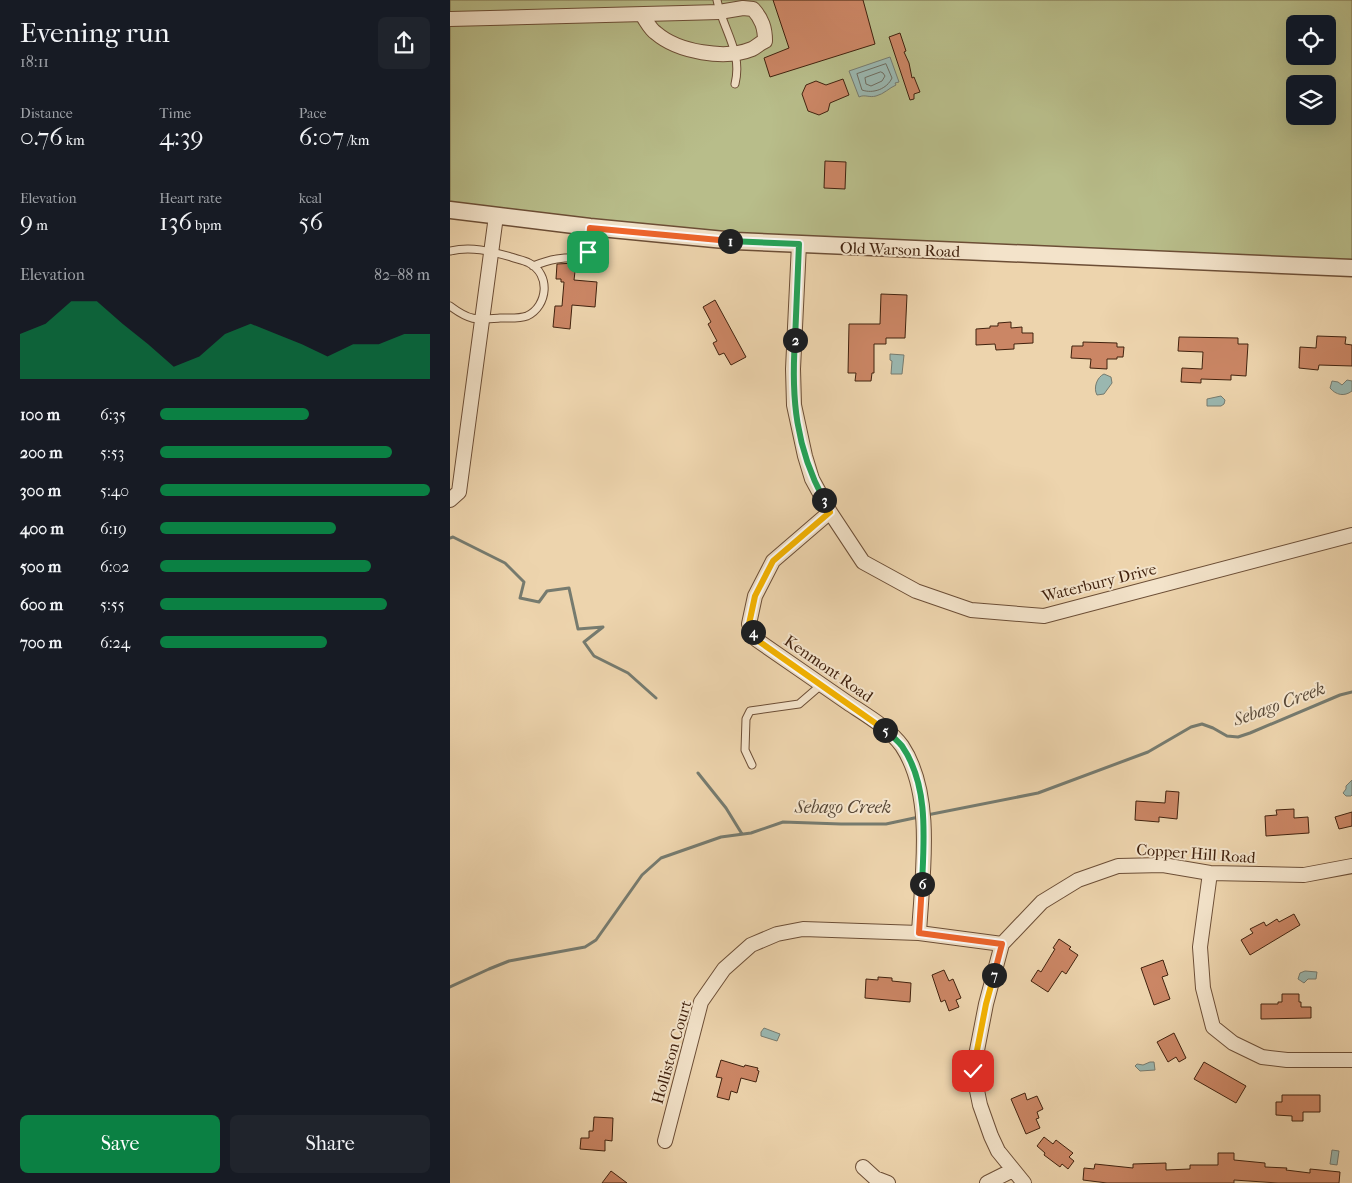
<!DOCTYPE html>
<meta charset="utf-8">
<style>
body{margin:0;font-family:"IM FELL French Canon",serif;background:#20242c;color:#f1f3f6;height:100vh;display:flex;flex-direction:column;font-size:19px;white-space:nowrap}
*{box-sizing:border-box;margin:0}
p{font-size:16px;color:#9ea1a6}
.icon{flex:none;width:28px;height:28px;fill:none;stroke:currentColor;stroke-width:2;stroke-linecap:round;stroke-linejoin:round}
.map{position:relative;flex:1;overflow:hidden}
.side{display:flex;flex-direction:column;background:#171b24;width:450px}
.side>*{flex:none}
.tools{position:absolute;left:836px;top:15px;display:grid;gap:10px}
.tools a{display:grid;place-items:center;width:50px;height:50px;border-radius:8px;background:#171b24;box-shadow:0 5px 20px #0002;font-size:25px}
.pin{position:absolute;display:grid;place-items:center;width:42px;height:42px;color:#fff;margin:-21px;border-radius:10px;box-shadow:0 2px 8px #0006}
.km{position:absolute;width:25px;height:25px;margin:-12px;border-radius:50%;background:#222;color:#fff;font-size:14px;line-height:25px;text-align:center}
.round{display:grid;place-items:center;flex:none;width:52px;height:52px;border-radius:8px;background:#20242c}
.head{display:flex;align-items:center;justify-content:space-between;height:85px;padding:0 20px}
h1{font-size:28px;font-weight:600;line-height:38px}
.figures{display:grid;grid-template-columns:repeat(3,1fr);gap:8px;height:85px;padding:5px 20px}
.figures div{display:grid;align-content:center}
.figures b{font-size:25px;font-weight:600}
.figures small{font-size:14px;font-weight:400}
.figures p{font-size:14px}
.chart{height:140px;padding:10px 20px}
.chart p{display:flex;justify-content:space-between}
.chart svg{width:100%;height:90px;margin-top:5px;fill:#0b8043;opacity:.7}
.primary-button{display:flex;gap:10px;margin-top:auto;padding:10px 20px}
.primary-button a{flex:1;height:58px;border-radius:8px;background:#0b8043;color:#fff;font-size:20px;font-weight:600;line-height:58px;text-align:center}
.primary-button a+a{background:#20242c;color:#f1f3f6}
ul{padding:0 20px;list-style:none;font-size:16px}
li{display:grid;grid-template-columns:80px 60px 1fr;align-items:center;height:38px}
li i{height:12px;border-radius:6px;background:#0b8043}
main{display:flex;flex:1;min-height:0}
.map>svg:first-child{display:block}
</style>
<main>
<section class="side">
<div class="head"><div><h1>Evening run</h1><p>18:11</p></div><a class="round"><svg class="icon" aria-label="share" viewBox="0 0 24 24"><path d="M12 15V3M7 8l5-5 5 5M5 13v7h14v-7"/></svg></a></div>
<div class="figures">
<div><p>Distance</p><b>0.76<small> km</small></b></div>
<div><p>Time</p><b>4:39</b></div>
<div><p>Pace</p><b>6:07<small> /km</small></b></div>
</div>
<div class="figures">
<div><p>Elevation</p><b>9<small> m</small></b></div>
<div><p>Heart rate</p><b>136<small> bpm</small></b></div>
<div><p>kcal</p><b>56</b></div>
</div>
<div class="chart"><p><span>Elevation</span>82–88 m</p>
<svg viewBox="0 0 160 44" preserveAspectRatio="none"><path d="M0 44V22L10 17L20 6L30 6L40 17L50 27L60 38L70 33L80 22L90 17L100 22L110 27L120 33L130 27L140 27L150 22L160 22V44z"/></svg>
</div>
<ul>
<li><b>100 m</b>6:35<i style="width:55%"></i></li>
<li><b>200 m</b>5:53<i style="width:86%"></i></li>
<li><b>300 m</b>5:40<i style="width:100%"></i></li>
<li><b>400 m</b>6:19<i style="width:65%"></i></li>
<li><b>500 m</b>6:02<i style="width:78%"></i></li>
<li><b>600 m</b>5:55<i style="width:84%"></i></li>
<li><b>700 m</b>6:24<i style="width:62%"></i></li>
</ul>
<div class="primary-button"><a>Save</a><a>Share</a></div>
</section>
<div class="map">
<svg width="902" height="1183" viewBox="0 0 902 1183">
<rect width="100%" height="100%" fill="#edd4ad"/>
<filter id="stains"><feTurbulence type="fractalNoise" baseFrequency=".004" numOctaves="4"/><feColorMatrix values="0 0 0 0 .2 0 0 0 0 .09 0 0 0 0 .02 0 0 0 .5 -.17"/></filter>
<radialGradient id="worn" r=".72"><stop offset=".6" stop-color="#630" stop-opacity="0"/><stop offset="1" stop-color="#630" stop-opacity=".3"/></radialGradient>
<path fill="#b8bd8a" stroke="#7c704c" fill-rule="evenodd" d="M0,0H902V262L288,235L0,204ZM845,24H878V56H845ZM845,84H878V116H845Z"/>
<path fill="#9ab7b0" stroke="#767b6f" d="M440,57L449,82L445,83L446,85C439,88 434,94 426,96C419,98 415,94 409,97L399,71Z
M440,354L454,355L452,374H441L442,361L440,360Z
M654,374L661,377L662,383L654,394L647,395C643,388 647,377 654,374Z
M897,380L902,381V391C894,397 886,395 880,388L882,381L888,382L892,385Z
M771,396L775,400L774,404L771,406H757V399Z
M902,780V795L901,796H896L893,793L896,789V786Z
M855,971L867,972L866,979H858L854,983L848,979L850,973Z
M314,1028L330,1034L327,1041L311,1036V1032Z
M700,1062H704L705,1070L690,1071L685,1066L687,1064L693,1065Z
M882,1150L889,1151L887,1165L880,1164Z"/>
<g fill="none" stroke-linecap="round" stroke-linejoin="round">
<path stroke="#6e6c5f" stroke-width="1" d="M436,64L442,78C437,89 423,94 412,90L407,74Z
M431,72L433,73L435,76L432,81L421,86L416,84L415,78Z"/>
<path stroke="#767b6f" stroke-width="3" d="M0,538L3,537L55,563L74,582L70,598L89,602L97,591L119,588L128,629L153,627L134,642L144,656L178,673L206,698
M248,773L276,808L292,834
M477,815L588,793L698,752L741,727L752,724L763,728L777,736L788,737L800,733L890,695L902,692
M0,987L39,969L59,961L135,947L146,940L192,875L211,858L271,837L301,833L333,822L391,824H436L469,817"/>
</g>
<path fill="#cb8665" stroke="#41220e" d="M323,0H413L425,44L320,77L314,58L339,48Z
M450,33L456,51L454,52L459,63L462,78L464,77L470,92L464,94V99L460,100L439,37Z
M393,79L399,95L380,103L378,111L369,115L358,111L352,94L356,85L366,81L376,85Z
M375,161L396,162L395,189L374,188Z
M126,263L124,280L147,282L145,307L122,305L120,329L103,327L105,306H112L114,282H111V279H106L107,264Z
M431,294L457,295L455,338H436V344H424V373H422L421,381H405L406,373H398L399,324H430Z
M265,300L296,357L281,365L274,353L269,355L263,343L267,341L258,324L261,322L253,307Z
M561,322V328L572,327V333H583V343L564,344V349L546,350L545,344L526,345V329L540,328V326H548V323Z
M867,336L896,337L895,344L902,345V366L869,365L868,370L849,368L850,347L866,348Z
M729,337L788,338V344H798L796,376L781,375V380L751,379V383L731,382L732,368L752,369L753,352L728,351Z
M633,342L667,343V347H674L673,357H667V359H657V369L640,368L641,359L621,358L622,346H633Z
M716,791L729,792L727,819L709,817V822L685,820L686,801L715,803Z
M844,809V818L858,817L859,833L816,836L815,816L827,815L826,810Z
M902,812V826L889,829L885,817Z
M844,914L850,925L800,955L791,940L803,933L800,929L814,922L816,926L827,919L829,922Z
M609,939L621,947L619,949L628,955L616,974L612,971L598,992L581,981L588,970L591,972L605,949L603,948Z
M713,960L718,975L712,977L720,999L704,1005L691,968Z
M494,970L499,981L503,979L511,998L506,1000L509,1007L499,1011L495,1000L491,1002L482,975Z
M428,977L442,978V981L461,983L460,1002L415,998L416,979L428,980Z
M832,994H849V1002H851V1007H861V1018L811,1019V1004H828V1002H832Z
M724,1033L736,1058L729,1062L726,1057L718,1062L707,1042Z
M271,1060L294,1067L295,1065L308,1068L307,1070L309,1071L306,1082L291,1078L287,1093L281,1091L279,1100L267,1097L272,1078L266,1077Z
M754,1062L796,1086L786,1103L744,1079Z
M575,1093L577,1100L587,1096L593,1109L587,1112L589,1118L586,1119L590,1128L576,1134L561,1099Z
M832,1095H870V1112H853V1121H842V1116L826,1115V1102H832Z
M144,1117L163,1118L162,1141L155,1140V1151L130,1149L131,1138H139V1131H143Z
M594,1137L603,1144L606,1140L623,1153L619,1157L624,1161L618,1169L612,1164L610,1167L594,1155L595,1153L587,1146Z
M768,1153H784V1160L815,1163V1167L837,1168L836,1170L860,1173V1169L890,1172L889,1183H828L784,1180V1183H657L633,1180L634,1168L644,1169L645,1164L683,1168V1164L716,1163V1170L740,1169V1165H768Z
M161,1171L177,1183H152Z"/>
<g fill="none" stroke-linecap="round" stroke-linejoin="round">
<g stroke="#6c4e36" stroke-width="9">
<path id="service" d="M267,0C273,30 293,52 285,84
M0,251C21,246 40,251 61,257C66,259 74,260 79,263C101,274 98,306 77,316C69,319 58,318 50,318C26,320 20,321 0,306
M83,266C101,259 112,257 132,258L138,252L140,227
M302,765L295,750L296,719L300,711L349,704L371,685"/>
</g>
<g stroke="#6c4e36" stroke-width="16">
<path id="minor" d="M0,19L233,13L269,12L293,8L303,9C312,19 315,28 315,41C310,43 306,47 302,49C275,60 228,52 206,33C200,29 196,20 192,15
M349,244L343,369L344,405L355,456L362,479L380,512L413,562L466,591L521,610L594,616L902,535
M0,500L9,492L46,216
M380,512L323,561L305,596L299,624L307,640C337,661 368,682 398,703C416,715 439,728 452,746C485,796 472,876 469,933
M760,873L750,947L753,988L763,1027L783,1043L812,1057L837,1060H902
M215,1141L251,1002L274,969L301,945L327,934L353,929L469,933L552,944
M413,1167L425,1178L438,1183
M537,1183L563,1170
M574,1183L548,1151L541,1136L530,1105L523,1071L536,1004L552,944L592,902L628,880L668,866L713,865L760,873L854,875L902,866"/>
</g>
<g stroke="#6c4e36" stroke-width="19">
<path id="tertiary" d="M0,210L140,227L285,241L902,268"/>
</g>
<use href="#service" stroke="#f3e3ca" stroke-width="7"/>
<use href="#minor" stroke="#f3e3ca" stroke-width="14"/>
<use href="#tertiary" stroke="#f3e3ca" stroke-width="16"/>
</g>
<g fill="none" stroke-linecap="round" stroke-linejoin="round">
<g stroke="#fff" stroke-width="10">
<path id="split-1" d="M138,252L140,228L280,241"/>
</g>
<g stroke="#fff" stroke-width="10">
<path id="split-2" d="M280,241L349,244L345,340"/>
</g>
<g stroke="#fff" stroke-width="10">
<path id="split-3" d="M345,340C341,399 346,448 374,500"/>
</g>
<g stroke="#fff" stroke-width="10">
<path id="split-4" d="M303,632L299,624L305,596L323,561L380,512L374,500"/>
</g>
<g stroke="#fff" stroke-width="10">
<path id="split-5" d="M303,632L307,640L435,730"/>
</g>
<g stroke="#fff" stroke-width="10">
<path id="split-6" d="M435,730C441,735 447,740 452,746C479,785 474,839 472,884"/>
</g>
<g stroke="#fff" stroke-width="10">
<path id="split-7" d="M472,884L469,933L552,944L544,975"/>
</g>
<g stroke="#fff" stroke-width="10">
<path id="split-8" d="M523,1071L536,1004L544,975"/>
</g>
<use href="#split-1" stroke="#f0652b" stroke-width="6"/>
<use href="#split-2" stroke="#22a559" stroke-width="6"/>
<use href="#split-3" stroke="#22a559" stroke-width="6"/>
<use href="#split-4" stroke="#f5b400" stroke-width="6"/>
<use href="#split-5" stroke="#f5b400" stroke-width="6"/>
<use href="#split-6" stroke="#22a559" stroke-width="6"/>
<use href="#split-7" stroke="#f0652b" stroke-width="6"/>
<use href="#split-8" stroke="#f5b400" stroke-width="6"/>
</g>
<g text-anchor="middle" stroke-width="4" stroke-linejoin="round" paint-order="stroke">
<g font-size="16" fill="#41220e" stroke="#f3e3ca">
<text transform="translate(450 249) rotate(2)" y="6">Old Warson Road</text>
<text transform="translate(649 582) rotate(-14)" y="6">Waterbury Drive</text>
<text transform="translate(379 668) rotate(35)" y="6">Kenmont Road</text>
<text transform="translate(746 853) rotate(4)" y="6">Copper Hill Road</text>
<text transform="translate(221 1052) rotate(-74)" y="6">Holliston Court</text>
</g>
<g font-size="18" font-style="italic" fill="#574736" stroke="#f3e3ca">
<text transform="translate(829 704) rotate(-20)" y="6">Sebago Creek</text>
<text x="393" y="813">Sebago Creek</text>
</g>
</g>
<rect width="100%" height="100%" filter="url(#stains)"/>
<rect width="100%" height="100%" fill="url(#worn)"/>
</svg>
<div class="tools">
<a><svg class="icon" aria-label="locate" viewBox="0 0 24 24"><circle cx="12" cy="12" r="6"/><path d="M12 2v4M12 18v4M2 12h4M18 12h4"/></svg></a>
<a><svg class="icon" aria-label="layers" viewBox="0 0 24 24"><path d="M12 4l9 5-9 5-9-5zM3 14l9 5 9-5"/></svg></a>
</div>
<div class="pin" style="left:138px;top:252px;background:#1e9e55"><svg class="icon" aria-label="arrive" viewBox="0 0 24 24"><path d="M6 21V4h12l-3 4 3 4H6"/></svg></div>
<div class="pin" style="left:523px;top:1071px;background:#d93025"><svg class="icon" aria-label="check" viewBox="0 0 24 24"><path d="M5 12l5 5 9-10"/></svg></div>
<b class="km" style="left:280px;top:241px">1</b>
<b class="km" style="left:345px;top:340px">2</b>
<b class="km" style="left:374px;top:500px">3</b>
<b class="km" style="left:303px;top:632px">4</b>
<b class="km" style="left:435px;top:730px">5</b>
<b class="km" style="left:472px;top:884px">6</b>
<b class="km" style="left:544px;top:975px">7</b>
</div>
</main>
